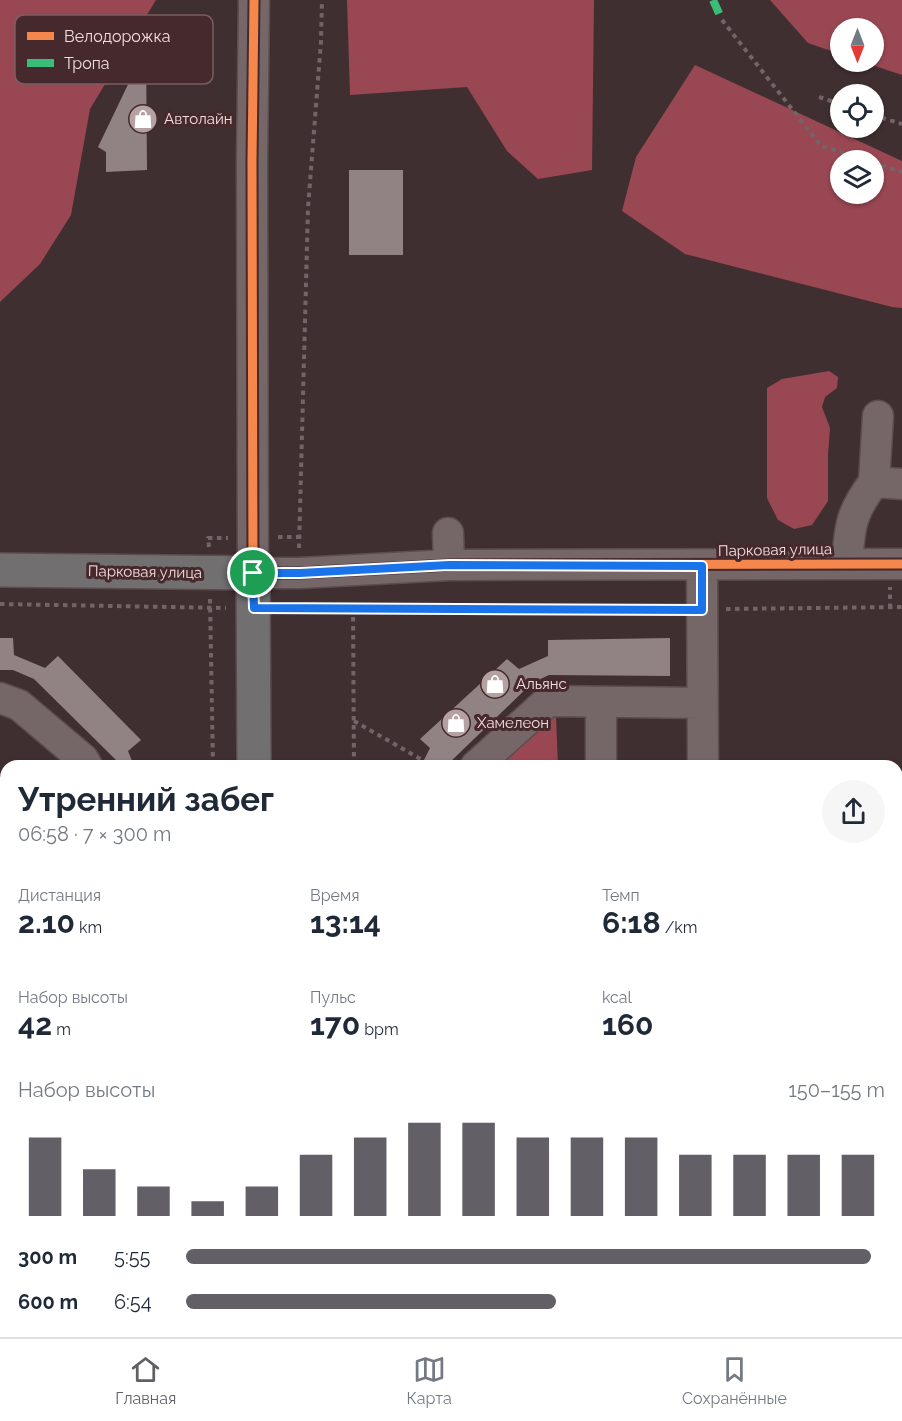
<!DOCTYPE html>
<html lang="ru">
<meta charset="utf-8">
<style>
body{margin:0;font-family:Raleway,sans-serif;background:#f6f6f7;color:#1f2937;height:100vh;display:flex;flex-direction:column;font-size:22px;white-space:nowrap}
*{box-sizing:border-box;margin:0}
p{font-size:20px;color:#747a83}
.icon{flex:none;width:33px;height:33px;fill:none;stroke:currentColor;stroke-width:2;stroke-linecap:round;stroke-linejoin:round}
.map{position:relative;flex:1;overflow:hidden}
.sheet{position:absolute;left:0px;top:760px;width:903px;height:578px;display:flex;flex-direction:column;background:#fff;border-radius:18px 18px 0 0;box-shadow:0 2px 4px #0004}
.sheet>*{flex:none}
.needle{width:39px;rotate:180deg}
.controls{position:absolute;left:830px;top:18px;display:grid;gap:12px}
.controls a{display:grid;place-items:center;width:54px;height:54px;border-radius:50%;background:#fff;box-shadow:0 2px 4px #0004;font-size:30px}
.pin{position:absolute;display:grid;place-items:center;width:51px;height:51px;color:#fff;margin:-26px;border:3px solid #fff;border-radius:50%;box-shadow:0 2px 6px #0007}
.round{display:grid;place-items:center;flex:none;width:63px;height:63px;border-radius:32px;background:#f6f6f7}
.headline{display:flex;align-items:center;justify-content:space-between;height:102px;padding:0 18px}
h1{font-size:33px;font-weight:700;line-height:45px}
.metrics{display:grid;grid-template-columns:repeat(3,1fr);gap:9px;height:102px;padding:6px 18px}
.metrics div{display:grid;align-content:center}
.metrics b{font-size:30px;font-weight:700}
.metrics small{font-size:16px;font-weight:400}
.metrics p{font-size:16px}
.chart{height:168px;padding:12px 18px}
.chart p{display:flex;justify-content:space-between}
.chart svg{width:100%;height:108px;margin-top:6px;stroke:#625f67;stroke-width:6}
ul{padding:0 18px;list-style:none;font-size:20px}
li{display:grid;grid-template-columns:96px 72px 1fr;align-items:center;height:45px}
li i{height:15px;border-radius:8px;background:#625f67}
.menu{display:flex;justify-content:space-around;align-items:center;height:84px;border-top:2px solid #e0e1e3;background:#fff;font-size:16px;color:#747a83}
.menu a{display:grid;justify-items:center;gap:3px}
.menu .on{color:#625f67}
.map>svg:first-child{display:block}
</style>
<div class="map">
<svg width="902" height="1337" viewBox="0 0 902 1337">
<rect width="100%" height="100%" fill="#402f31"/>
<path fill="#994752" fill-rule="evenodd" d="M0,0H156L90,109L71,215L40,264L0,302Z
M347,0H594L592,170L538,179L507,151L467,87L350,95Z
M770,0H902V75L863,62H873V28H840V54L808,43Z
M695,65L902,161V308L892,307L685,254L622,211L636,157ZM873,160V194H840V160Z
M829,371L838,377L837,388L825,397L822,407L830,428L828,455V501L812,525L794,529L778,520L767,498V388L782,379Z
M556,716L558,766H494L528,728Z"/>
<path fill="#918284" d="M146,47L147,170L106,172V152L98,147Z
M349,170H403V255H349Z
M0,638H13L14,655L45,668L58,656L141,740L128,751L134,766H120L117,761L34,679L13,670H0Z
M670,638V676L549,675L532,683L446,766H421L430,748L420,739L507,659L519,669L548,656V640Z
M3,954H6V986H3Z
M897,1278H902V1312H897Z
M0,1281H6V1319H0Z
M366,1332H422V1337H366Z"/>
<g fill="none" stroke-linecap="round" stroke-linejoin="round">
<g stroke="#5b4c4e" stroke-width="33">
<path id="minor" d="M254,0L252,162L253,573H300L449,565L902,564
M874,482L878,416
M448,533L449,565
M847,563C850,526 850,514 874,482L902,484
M702,566L703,766
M0,698L19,705L83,759L87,766
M476,766L548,701L702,703
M601,766V702
M0,918H6
M0,1004L6,1005
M0,1230H6
M897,1238H902
M447,1334L729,1336L902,1334"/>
</g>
<g stroke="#5b4c4e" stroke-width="36">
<path id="major" d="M0,570L253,573L254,766
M234,1337V1332"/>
</g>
<path stroke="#726567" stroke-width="4" stroke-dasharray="4.5 4.5" stroke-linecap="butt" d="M722,20L821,146L866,160
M819,97L840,104
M873,115L902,124
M873,163L902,172
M278,537H299
M209,547L208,538H228
M299,548L308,208L321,41L322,0
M210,599L213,766
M0,604L226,608
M279,607L679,610
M353,608L354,766
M890,608V587
M726,609L902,607
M354,721L424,761
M897,1137H902
M190,1337V1332
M333,1337L334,1332"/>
<use href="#minor" stroke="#756768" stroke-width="30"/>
<use href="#major" stroke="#716f6f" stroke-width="33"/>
<path stroke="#3abd76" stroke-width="8" stroke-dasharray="15 8" stroke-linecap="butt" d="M713,0L722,20"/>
<g stroke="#46292c" stroke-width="13">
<path id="cycleway" d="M254,0L252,162L253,573H300L449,565L902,564"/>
</g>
<use href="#cycleway" stroke="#f5874c" stroke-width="9"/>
</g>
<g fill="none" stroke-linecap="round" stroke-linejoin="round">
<g stroke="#fff" stroke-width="12">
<path id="route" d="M449,565L702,566V610L254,608L253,573H300Z"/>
</g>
<use href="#route" stroke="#1a73e8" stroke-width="8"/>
</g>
<defs>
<g id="shop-disc" transform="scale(1.5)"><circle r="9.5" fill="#b4a1a2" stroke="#46292c"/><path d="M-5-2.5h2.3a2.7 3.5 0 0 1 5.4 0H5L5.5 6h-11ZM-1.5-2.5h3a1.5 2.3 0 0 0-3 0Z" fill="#fff"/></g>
</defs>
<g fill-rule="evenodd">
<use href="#shop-disc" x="143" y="119"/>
<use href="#shop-disc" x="495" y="684"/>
<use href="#shop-disc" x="456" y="723"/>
</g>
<g text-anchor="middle" stroke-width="6" stroke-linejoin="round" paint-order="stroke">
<g font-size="15" fill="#f2dedf" stroke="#46292c" text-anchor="start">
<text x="164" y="124">Автолайн</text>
<text x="516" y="689">Альянс</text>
<text x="477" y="728">Хамелеон</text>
</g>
<g font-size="15" fill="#f2dedf" stroke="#46292c">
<text transform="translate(775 550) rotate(-1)" y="5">Парковая улица</text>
<text transform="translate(145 572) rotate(1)" y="5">Парковая улица</text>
</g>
</g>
<rect x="15" y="15" width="198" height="69" rx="9" fill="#46292c" stroke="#7a5f62" stroke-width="1.5"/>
<rect x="27" y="32" width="27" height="8" fill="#f5874c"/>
<rect x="27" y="59" width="27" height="8" fill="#3abd76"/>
<g font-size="16" fill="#f2dedf">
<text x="64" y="42">Велодорожка</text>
<text x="64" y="69">Тропа</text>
</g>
</svg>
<div class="controls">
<a><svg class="needle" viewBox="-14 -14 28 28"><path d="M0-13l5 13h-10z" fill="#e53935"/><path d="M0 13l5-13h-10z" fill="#747a83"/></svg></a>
<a><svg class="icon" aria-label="locate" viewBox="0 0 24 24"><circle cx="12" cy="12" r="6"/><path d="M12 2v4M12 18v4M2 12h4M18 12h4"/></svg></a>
<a><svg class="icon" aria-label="layers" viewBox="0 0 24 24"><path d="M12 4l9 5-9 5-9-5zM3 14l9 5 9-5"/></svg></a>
</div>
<div class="pin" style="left:253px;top:573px;background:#1e9e55"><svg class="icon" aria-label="arrive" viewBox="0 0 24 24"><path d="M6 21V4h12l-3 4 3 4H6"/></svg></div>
<section class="sheet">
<div class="headline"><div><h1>Утренний забег</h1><p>06:58 · 7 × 300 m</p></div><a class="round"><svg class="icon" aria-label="share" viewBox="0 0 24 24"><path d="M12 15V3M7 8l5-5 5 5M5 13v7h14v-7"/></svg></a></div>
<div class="metrics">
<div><p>Дистанция</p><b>2.10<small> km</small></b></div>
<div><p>Время</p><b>13:14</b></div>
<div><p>Темп</p><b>6:18<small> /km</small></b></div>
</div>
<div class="metrics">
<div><p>Набор высоты</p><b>42<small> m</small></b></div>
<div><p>Пульс</p><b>170<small> bpm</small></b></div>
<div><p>kcal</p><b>160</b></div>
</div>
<div class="chart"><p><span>Набор высоты</span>150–155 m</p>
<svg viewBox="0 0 160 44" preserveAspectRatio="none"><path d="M5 44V12M15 44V25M25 44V32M35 44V38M45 44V32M55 44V19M65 44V12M75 44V6M85 44V6M95 44V12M105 44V12M115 44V12M125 44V19M135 44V19M145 44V19M155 44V19"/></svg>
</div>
<ul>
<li><b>300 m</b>5:55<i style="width:98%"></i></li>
<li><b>600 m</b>6:54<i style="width:53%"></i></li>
</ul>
</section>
</div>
<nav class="menu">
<a class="on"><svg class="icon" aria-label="home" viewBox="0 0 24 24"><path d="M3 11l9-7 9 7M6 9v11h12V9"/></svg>Главная</a>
<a><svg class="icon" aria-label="map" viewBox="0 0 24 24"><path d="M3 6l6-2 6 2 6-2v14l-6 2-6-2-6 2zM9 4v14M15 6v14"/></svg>Карта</a>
<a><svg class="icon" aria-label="saved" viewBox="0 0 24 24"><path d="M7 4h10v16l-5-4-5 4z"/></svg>Сохранённые</a>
</nav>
